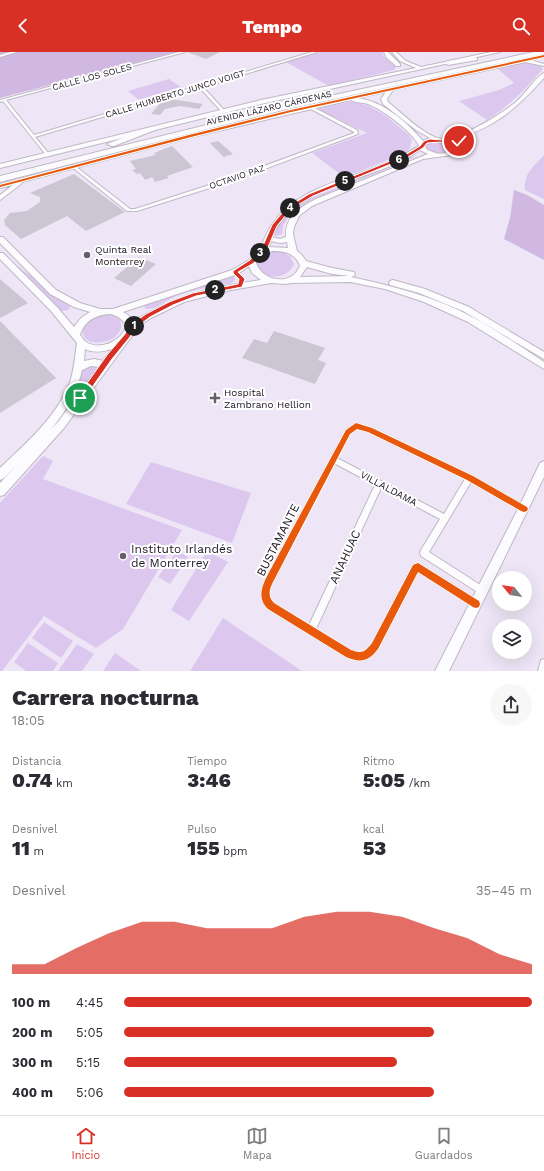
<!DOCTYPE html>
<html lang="es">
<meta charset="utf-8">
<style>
body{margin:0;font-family:"Work Sans",sans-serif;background:#f7f7f7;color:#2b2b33;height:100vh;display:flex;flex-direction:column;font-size:15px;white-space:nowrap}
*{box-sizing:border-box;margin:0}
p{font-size:13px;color:#7c7c81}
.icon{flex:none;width:22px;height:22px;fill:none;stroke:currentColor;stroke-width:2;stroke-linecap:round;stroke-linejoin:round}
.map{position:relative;height:619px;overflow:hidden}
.details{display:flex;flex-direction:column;background:#fff;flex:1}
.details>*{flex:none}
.needle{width:26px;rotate:300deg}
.fabs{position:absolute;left:492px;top:519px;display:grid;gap:8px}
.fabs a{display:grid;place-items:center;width:40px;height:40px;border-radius:50%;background:#fff;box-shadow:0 4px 16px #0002;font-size:20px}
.pin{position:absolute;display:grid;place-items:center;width:34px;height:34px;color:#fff;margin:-17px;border:2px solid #fff;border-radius:50%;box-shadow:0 1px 4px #0007}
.km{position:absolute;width:20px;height:20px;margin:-10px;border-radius:50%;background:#222;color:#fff;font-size:11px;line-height:20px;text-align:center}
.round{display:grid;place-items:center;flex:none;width:42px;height:42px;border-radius:21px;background:#f7f7f7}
.summary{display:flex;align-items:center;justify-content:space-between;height:68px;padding:0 12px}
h1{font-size:22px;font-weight:800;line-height:30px}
.figures{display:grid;grid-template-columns:repeat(3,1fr);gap:6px;height:68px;padding:4px 12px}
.figures div{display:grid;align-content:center}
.figures b{font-size:20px;font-weight:800}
.figures small{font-size:11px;font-weight:400}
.figures p{font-size:11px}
.chart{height:112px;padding:8px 12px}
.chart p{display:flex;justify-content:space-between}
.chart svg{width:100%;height:72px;margin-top:4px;fill:#d93025;opacity:.7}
ul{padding:0 12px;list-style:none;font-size:13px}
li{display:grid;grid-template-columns:64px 48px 1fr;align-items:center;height:30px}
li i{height:10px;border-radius:5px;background:#d93025}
header{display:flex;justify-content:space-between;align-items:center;height:52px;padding:0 12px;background:#d93025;color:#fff;font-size:18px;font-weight:800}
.tab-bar{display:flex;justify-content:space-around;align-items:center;height:56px;border-top:1px solid #e1e1e2;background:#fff;font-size:11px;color:#7c7c81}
.tab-bar a{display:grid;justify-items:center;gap:2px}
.tab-bar .active{color:#d93025}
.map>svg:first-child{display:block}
</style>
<header><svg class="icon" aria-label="back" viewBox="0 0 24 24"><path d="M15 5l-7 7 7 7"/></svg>Tempo<svg class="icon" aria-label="search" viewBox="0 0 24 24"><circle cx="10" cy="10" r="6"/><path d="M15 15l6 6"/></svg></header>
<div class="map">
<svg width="544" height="619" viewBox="0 0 544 619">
<rect width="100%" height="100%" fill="#eee6f6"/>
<path fill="#dcc7ef" d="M321,0H382L384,5L396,15L394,18L329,34L286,10Z
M518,11C527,11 538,9 543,17C524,38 511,53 487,68L459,49L499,38L514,31L497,16Z
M169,27L181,35L139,48L128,39Z
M348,50C375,51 389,67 409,83L412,87L410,96L404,102L344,125L312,101L367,81L318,57Z
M438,90L447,94L448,97C443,104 432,102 426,96L428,92Z
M544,103V147L525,138C523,122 534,114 544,103Z
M413,104L415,105L311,148L290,162L283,174L282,182L276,184L271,182L287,160L304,149Z
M273,199H279L290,204L294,212C290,225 269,229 259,219C257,217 257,213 256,210C259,203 266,201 273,199Z
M19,215C25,221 30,222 35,227C47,237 56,247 70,254L69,258L60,259L17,216Z
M230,222L234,225L235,228L232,231C212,235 191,237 172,246C164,250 152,260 144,256L146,251Z
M107,262C114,264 125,268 120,278C118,284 112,288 106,289C77,298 73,266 107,262Z
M95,313L97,315L96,318L71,350C74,344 81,318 85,315C88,314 92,314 95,313Z
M43,404L53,409L43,427L182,478L123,577L96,596L44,564L2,619H0V451Z
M151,410L251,441L232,491L126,452Z
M177,499L188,505L170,532L158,525Z
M207,499L228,510L189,569L171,558Z
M223,566L302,619H190Z
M44,570L73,589L61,606L32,586Z
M28,591L58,611L53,619H26L14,610Z
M77,592L94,602L82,619H58Z
M115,601L141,619H103Z"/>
<path fill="#d0b8e3" d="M0,0H176L0,46Z
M514,138L527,143L544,153V208L504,187L510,166Z"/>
<path fill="#ccc6d2" d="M187,0H220L206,7Z
M170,47L203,52L199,57L180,54L165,57L160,63L151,62L161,50Z
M218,89L233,102L224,105L210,91Z
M172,94L193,115L167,124L169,126L155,130L152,125L145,128L140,121L137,122L132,118L136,117L130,109L156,103L154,101Z
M74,122L125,160L86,179L67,164L21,187L5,173L4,168L10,161L27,159L40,150V145L30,141Z
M139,205L156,212L131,234L114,226Z
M0,227L28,251L0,266Z
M0,269L56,326L0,361Z
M274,279L325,296L318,308L326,311L315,332L242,306L254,287L267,291Z"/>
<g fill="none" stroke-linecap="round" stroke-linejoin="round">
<g stroke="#beb8c4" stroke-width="2">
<path id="street" d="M11,0H17L0,5V3Z
M179,0H185L6,48L34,83L312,0H317L203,35L224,58V60H222L200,36L35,85L50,103L48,104H47L3,49L0,50V48Z
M309,54H311L357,78L358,82L238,127L137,159H127L72,115L75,114L130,157H135L234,125L354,81V80L309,56Z
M356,371L372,376L473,424L527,455L528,457L527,459L524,460L521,459L471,430L429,500L485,536L486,539L485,542L482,543L421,504L420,501L421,498L440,467L381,436L316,577L351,598L357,600H364L372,591L413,513L418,511L479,549L480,552L479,555L476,556L473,555L418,520L378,597C368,610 360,611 346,605L268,557C258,547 261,537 266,526L346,378ZM357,377L368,380L465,427L444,462L337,406L350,382ZM334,411L375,433L309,573L274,551C268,545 269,539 272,532Z
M544,607V619H538L541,608Z"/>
</g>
<g stroke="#beb8c4" stroke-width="2">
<path id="secondary" d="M384,0H388L400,12V14H396L386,5Z
M392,0H396L406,9L421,15L491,0H500L261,52L0,116V112L261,48L416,16L400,9Z
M544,3V5L530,8L544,12V14L525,10L393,38L387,47L388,50C403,62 419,79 437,86C454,92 503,61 516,50C525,42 535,26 544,21V26C513,60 494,76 449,89L453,93L456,98L452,103L423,107L312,154L299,164L294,175L293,182L297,199L302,203L306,209L332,216L354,220L355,222L354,224L351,225C393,234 436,245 474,266C498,279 521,295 544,310V317L468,270L424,250L385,237L350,230L291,231L286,232L271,231L231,238L184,250L151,266L134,277L132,284L64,376L4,443L0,444V431L19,411L4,426L0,428V416C26,391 57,365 70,330C74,318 75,304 77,291L51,259L0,207V201H3L57,255L74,275L81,266L90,260L74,255L50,242L0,191V185H3L56,238L80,251L100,257H113L232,218L251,207L254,202L260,199C263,190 266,181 271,174C295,136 346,128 384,112C397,107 408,100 419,94C413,80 382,57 368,52C363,50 354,51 351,48L192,85L22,130L21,132L0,148V143L13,133L0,136V132L291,57ZM386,40L381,47L383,52L416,78L430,86L423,89C407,70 382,48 356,46ZM435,89L446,92L450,98C443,105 434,101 426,97L425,93ZM420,98L428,102L316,147C300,155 284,166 286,185L280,187L272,185C290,141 348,131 388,115C399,111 410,105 420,98ZM271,189L280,191L287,190L288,196L269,195ZM272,199C285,199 295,201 300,214C298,217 296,222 292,224C279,232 261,225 256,211L260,205ZM249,214L252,221L261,228C214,235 174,243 133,270L128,263L123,260L238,222ZM307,215L332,222L350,224L300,225ZM110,262C118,264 123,267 126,274C122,289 100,299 86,290C84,289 82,285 80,283C85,268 96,263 110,262ZM85,297C94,301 102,300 112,297L103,309L94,307L84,309ZM91,314L99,315L58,370L51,377C66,360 77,340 82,318Z
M393,228L425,237L469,255L544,300V307L463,259L419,241L390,233L389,231L390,229Z
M544,409V425L449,619H435L520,453L540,411Z"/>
</g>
<g stroke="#beb8c4" stroke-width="2">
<path id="highway" d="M534,0H544V2L283,58L0,130V124L283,54Z
M475,5L477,6V8L448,13L445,11L448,9Z
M148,76H151L155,78L114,94H111L107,92Z"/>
</g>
<use href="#street" fill="#fcfbfe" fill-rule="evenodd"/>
<use href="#secondary" fill="#fcfbfe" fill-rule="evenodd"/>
<use href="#highway" fill="#fcfbfe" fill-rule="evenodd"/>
<g stroke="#fff" stroke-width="2">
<path id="cycleway" d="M544,3V5L291,60L191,85L0,135V133L189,83L291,58Z
M356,371L372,376L473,424L527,455L528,457L527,459L524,460L521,459L467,428L368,380L357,377L350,382L272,532C269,539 268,545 274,551L351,598C362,602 365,600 372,591L413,513L418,511L479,549L480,552L479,555L476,556L473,555L418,520L378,597C368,610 360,611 346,605L268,557C258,547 261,537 266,526L346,378Z"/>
</g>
<use href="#cycleway" fill="#e8590c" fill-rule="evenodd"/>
</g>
<path fill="#d93025" stroke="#fff" d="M430,87L443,88L452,93L458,88L461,89L452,96L441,90L427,91L423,96L408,105L313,144L296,154L286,163L277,174L266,200L258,205L254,211L238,220L245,227L242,235L196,244L173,253L150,265L133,278L130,285L112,307L83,348H78V344L107,303L125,282L128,275L146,262L169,250L193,241L238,232L239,227L233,221V219L250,208L255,202L261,198L272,173L282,161L293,152L309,142L405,103L420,94L424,89Z"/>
<g fill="#665f6b" stroke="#fff" stroke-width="1.5">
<circle cx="87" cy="203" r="4"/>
<path d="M213 340h4v4h4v4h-4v4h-4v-4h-4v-4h4z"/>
<circle cx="123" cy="504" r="4"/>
</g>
<g text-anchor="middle" stroke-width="4" stroke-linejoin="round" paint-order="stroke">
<g font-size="9" fill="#1c1620" stroke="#fff">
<text transform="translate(92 25) rotate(-15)" y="3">CALLE LOS SOLES</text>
<text transform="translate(175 42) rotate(-17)" y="3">CALLE HUMBERTO JUNCO VOIGT</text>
<text transform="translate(269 56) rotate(-13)" y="3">AVENIDA LÁZARO CÁRDENAS</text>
<text transform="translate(237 125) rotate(-19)" y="3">OCTAVIO PAZ</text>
</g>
<g font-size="10" fill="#1c1620" stroke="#fff" text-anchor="start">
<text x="95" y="201">Quinta Real<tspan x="95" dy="12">Monterrey</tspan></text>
<text x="224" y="344">Hospital<tspan x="224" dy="12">Zambrano Hellion</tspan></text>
</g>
<g font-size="10" fill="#1c1620" stroke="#fff">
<text transform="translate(389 436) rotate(28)" y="4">VILLALDAMA</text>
</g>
<g font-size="12" fill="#1c1620" stroke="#fff">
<text transform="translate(278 488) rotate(-63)" y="4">BUSTAMANTE</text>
<text transform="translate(345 505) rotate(-65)" y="4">ANAHUAC</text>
</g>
<g font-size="12" fill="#1c1620" stroke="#fff" text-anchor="start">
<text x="131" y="501">Instituto Irlandés<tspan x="131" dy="14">de Monterrey</tspan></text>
</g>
</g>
</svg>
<div class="fabs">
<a><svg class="needle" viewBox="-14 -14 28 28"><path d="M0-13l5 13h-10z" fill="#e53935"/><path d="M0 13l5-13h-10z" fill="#7c7c81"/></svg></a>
<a><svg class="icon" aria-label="layers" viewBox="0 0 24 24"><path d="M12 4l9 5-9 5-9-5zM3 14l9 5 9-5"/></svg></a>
</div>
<div class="pin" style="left:80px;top:346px;background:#1e9e55"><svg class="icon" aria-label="arrive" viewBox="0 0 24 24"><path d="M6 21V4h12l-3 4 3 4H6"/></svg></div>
<div class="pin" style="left:459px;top:89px;background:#d93025"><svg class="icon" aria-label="check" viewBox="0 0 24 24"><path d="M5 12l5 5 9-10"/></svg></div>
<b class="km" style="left:134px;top:274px">1</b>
<b class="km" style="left:215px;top:238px">2</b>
<b class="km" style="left:260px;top:201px">3</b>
<b class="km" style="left:290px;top:156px">4</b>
<b class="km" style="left:345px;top:129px">5</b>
<b class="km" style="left:399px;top:108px">6</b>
</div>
<section class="details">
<div class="summary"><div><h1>Carrera nocturna</h1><p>18:05</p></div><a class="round"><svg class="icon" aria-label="share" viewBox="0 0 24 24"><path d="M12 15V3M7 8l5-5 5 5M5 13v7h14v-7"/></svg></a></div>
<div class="figures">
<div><p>Distancia</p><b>0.74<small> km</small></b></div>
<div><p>Tiempo</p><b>3:46</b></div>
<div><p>Ritmo</p><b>5:05<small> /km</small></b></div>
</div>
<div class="figures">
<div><p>Desnivel</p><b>11<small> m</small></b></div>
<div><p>Pulso</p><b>155<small> bpm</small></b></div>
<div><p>kcal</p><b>53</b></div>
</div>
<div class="chart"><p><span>Desnivel</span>35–45 m</p>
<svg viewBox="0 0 160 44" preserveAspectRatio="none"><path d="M0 44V38L10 38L20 28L30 19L40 12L50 12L60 16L70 16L80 16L90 9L100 6L110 6L120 9L130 16L140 22L150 32L160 38V44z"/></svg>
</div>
<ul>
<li><b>100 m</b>4:45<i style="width:100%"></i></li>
<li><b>200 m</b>5:05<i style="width:76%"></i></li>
<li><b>300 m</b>5:15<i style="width:67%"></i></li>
<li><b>400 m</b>5:06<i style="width:76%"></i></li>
</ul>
</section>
<nav class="tab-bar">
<a class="active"><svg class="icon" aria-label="home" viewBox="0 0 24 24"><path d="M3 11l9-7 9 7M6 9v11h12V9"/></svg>Inicio</a>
<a><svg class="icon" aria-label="map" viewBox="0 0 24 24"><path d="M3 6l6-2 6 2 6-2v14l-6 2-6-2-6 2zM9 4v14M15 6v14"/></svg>Mapa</a>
<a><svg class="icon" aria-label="saved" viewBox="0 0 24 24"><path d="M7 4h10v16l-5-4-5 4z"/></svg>Guardados</a>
</nav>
